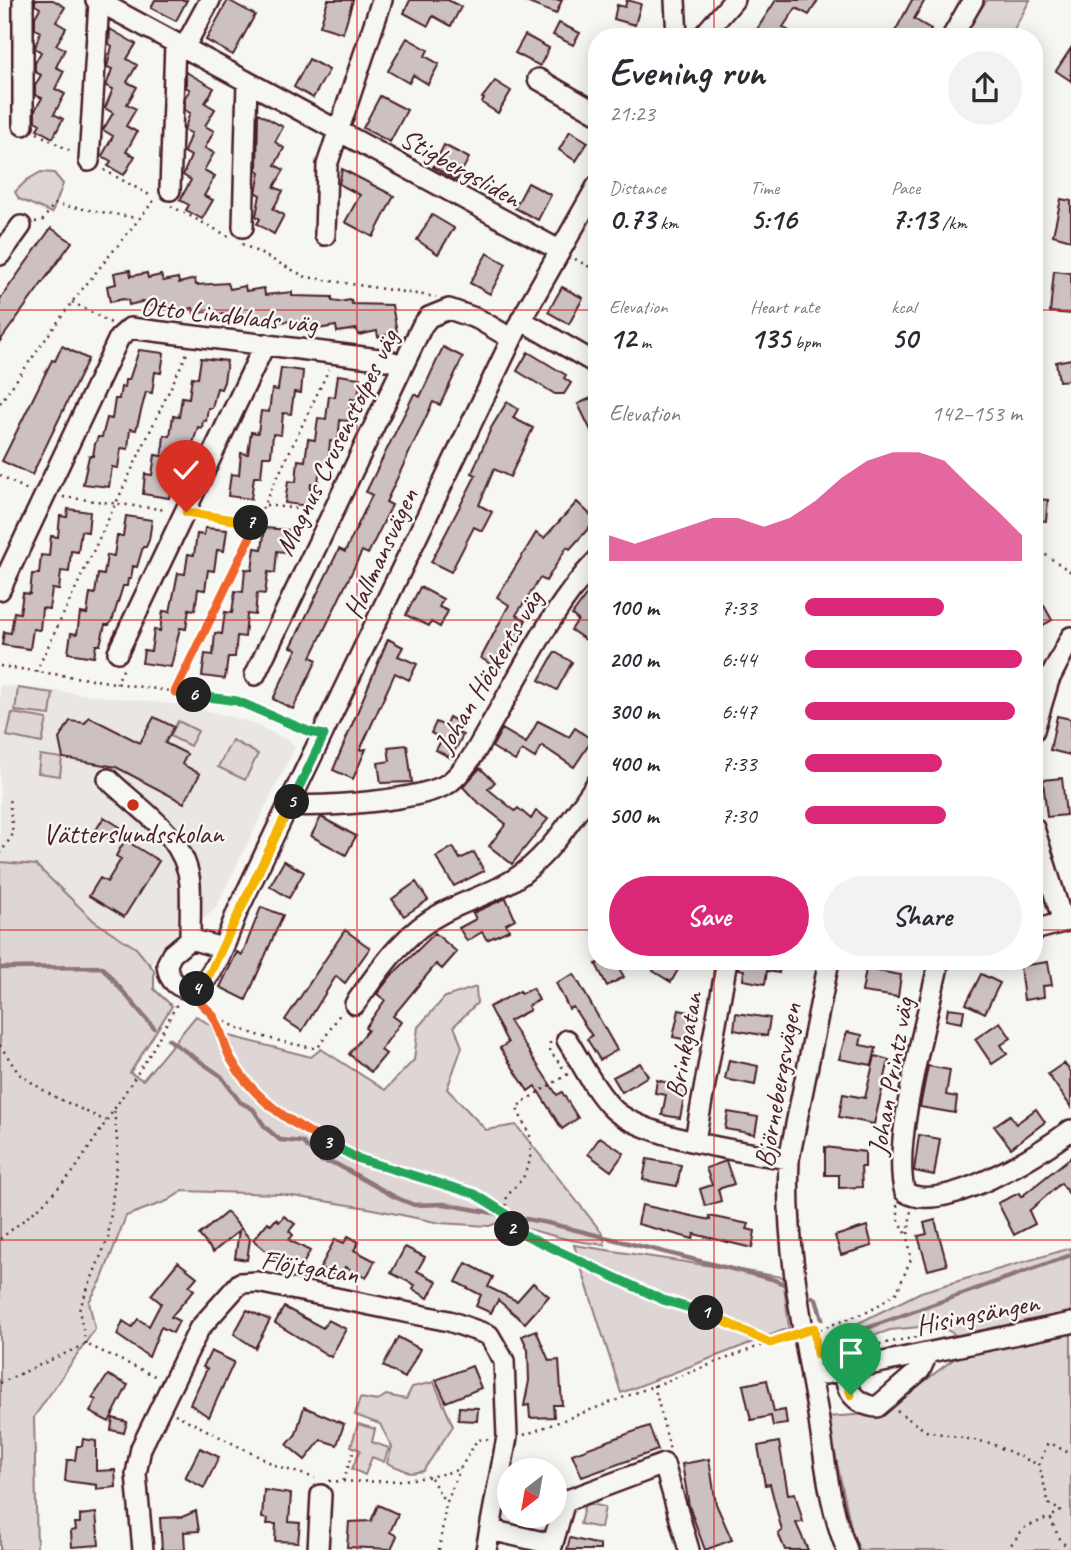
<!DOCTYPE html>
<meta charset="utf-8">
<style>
body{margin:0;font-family:Caveat,sans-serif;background:#f2f2f3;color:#2b2b33;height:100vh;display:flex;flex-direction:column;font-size:26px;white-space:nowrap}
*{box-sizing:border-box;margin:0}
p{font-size:23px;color:#7c7c81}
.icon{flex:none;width:38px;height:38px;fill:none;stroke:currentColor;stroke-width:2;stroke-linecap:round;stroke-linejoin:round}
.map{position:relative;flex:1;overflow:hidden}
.details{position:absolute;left:588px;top:28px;width:455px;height:942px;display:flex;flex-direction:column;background:#fff;border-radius:28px;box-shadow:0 4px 18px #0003}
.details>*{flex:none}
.needle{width:46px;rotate:211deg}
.tools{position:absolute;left:497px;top:1458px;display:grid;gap:14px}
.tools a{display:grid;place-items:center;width:70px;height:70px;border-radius:50%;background:#fff;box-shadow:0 4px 18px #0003;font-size:35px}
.pin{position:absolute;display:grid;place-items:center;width:60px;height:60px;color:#fff;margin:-72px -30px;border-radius:50% 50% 50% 0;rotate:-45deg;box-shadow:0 0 7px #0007}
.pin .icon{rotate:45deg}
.km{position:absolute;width:35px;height:35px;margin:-18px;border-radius:50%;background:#222;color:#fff;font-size:19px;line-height:35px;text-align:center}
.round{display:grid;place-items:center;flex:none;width:74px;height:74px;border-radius:37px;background:#f2f2f3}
.overview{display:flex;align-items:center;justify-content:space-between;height:119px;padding:0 21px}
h1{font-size:38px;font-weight:800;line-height:52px}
.figures{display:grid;grid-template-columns:repeat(3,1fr);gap:10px;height:119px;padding:7px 21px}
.figures div{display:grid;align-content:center}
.figures b{font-size:30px;font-weight:800}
.figures small{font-size:19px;font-weight:400}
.figures p{font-size:19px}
.chart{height:196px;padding:14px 21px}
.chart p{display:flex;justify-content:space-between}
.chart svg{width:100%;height:126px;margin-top:7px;fill:#db2777;opacity:.7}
.cta{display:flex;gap:14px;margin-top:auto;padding:14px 21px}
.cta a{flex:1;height:80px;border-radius:42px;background:#db2777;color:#fff;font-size:28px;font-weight:800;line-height:80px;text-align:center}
.cta a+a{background:#f2f2f3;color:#2b2b33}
ul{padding:0 21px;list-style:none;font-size:23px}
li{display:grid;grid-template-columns:112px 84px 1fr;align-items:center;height:52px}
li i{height:18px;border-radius:9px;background:#db2777}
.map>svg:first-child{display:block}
</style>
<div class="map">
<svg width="1071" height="1550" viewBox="0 0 1071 1550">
<rect width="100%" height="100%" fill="#f6f6f2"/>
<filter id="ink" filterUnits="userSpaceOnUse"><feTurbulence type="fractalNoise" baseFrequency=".0143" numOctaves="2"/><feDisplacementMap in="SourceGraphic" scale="14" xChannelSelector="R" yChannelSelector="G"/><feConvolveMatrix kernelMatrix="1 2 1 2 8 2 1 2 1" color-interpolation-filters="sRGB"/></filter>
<g filter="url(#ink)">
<path fill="#e9e6e3" d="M0,685L190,706L246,721L290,741L295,747L216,907L202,921L166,943L150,965L136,948L94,921L36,865L0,862Z"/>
<path fill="#ddd6d5" stroke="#947a80" stroke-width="2" d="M987,0H1030L1010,37H968L963,34Z
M41,172L54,173L63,184L52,213L19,199L15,192L27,180Z
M18,688L53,693L50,715L15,711Z
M12,713L47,719L42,743L7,736Z
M178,721L198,731L190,746L170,736Z
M232,740L258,754L245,780L218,767Z
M40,755L62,758L60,776L38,773Z
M0,862L36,865L94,921L136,948L154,970V989L172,1006L130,1073L143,1080L196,1016L226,1035L311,1057L321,1049L385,1090L414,1060L418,1027L445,997L476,987L477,1003L454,1026L462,1047L447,1089L486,1130L516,1125L603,1234L605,1245L570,1240L500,1222L489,1226L440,1223L368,1208L280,1194L183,1191L167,1201L126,1216L101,1281L89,1302L95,1329L34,1417L37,1550H0Z
M574,1245L783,1277L789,1328L621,1393Z
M1071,1248V1314L957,1336L939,1325L890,1330L828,1352L820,1342L921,1292Z
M1071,1333V1550H856L827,1417L883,1413L955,1358Z
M434,1382L453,1426L423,1471L411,1473L387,1463L392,1447L380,1424L355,1415L360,1398L377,1401L386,1395L406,1399L412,1387Z
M358,1424L375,1429L372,1442L389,1448L384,1462L372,1457L365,1475L352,1469L360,1450L351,1446Z
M585,1503L605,1507L601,1528L580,1524Z"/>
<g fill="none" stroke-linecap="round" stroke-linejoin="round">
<path stroke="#8e747a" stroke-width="4.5" d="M0,968L102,967L154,1028
M168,1039L221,1076L240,1102L253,1109L265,1127L280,1140L302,1142L321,1161L336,1164L395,1197L414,1205L444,1204L548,1223L772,1279L786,1285
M812,1297L816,1299L822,1319
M827,1337L828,1342L1071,1255"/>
</g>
<path fill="#ccc1c0" stroke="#4a1f2b" stroke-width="2" d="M35,0H53L65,7L56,22L66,28L56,45L65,49L56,67L64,71L55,89L65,94L54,114L63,119L53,138L37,129L40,124L35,121V110L42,98L35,95V86L41,75L35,72V63L41,52L35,48L40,32L35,29V17L40,8L35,5Z
M155,0H187L176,21L151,8Z
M228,0L255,15L233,55L206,40Z
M328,0H353L343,33L320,26Z
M410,0H448L461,7L451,26L433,16L428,26L404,13Z
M521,0H562L556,14Z
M627,0L641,4L635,25L614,19L617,5L625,7Z
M776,0H818L809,15L796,8L783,27L798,37H752Z
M912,0H925L914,19L931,29L927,37H892Z
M559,23L580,33L573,45L553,35Z
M110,29L136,44L127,59L137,65L127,82L137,87L127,104L136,109L126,126L137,132L126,152L135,156L124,175L108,166L111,161L102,156L113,136L103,130L113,113L105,108L113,89L106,86L112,69L107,67L112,46L109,44Z
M525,35L549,48L540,66L515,53Z
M407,38L428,50L425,56L439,64L428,84L413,75L409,83L388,71Z
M1071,48V81L1056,71Z
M309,59L329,70L313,98L294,87Z
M186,72L214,88L205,103L215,109L205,126L214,131L205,148L214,153L204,170L215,176L204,196L213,200L202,219L186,210L189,205L180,200L191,180L183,175L191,156L184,152L191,133L184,130L190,113L185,110V97L190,90L186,87Z
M495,81L511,91L498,113L482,103L484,99L482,98Z
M380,96L407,110L390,142L363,128Z
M258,113L283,127L275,142L284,148L275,165L284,170L274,187L283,191L273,209L284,215L274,234L257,224L260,219L256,216L260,195L256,193L260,172L257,170Z
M570,131L588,142L576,161L559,150Z
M444,145L469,158L457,180L433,167Z
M342,169L394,196L373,237L345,222L360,195L339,184Z
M528,183L551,195L538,220L515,208Z
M1061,199L1071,201V240L1053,235Z
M432,215L454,228L438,254L417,240Z
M51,228L72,242L0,341V299Z
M487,253L506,264L490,294L470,283Z
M130,270L131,276L147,273L148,278L161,275L163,281L178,278L179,283L195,279L196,285L228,283L230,289L245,286L246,291L264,288L265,295L292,292V296L332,297V301L339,302L351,300L352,304L392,305L397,332L378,337L377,331L358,335L357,329L337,332L336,326L317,329L316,323L297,327L296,321L261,323L260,317L244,321L243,315L228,318L227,313L211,316L210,311L194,314L193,308L177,311L176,306L160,309L159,304L146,307L145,301L129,305L128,300L123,299L110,302L107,286L116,284L114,273Z
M1054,271L1071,273V314L1050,312Z
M562,287L583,298L569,324L548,312Z
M62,346L88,359L32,475L2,461L52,360L55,361Z
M443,347L463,357L440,405L433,402L386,502L392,505L368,554L362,551L311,657L317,660L293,709L273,699L297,649L291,647L339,549L345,552L372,495L366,492L414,394L420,397Z
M139,350L164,353L161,373L155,372L152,393L146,392L136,430L130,429L128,449L121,448L118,468L112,467L109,487L83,484L89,456H93L95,444L98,437H102L107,418L112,419L115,399H119L121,387L124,388L125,380H129Z
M528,352L566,375L564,378L571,383L564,394H555L517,371Z
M201,358L227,361L224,382L221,389L217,388L212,408H208L206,421L203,420L202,428L198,427L188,459L184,467L180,466L175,487L171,486L169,498L143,494L145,474L152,475L155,455L162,456L164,435L170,436L173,416L179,417L182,397L189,398L192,377L198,378Z
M1071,359V380L1059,381L1056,362Z
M281,368L303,371L301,393L294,392L291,414L283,413L281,435L273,434L271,456H263L261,477H254L251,499L228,496L231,474L239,475L241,453L248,454L251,432L258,433L261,411L269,412L272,389L278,390Z
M338,375L360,378L358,400L351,399L348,421L340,420L338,442L330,441L328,463H320L318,484H311L308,506L285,503L288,481L296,482L298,460L305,461L308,439L315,440L318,418L326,419L329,396L335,397Z
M597,395V443L578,404Z
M507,402L518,409L513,418L533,428L510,477L494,469L479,505L492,512L482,531L474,527L451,572L431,562L476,475L472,473L491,428Z
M1034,499L1048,500L1046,521L1034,520Z
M577,502L596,520L570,549L567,547L546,581L540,578L516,615L526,620L500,670L481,658L509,605L497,597L536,533L544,538Z
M68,509L90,512L88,532L81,531L78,552L71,551L69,572L61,571L59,590L52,589L49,609L42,608L40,630L33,629L30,649L2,645L4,632L11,633L14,612L20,613L23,593L30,594L32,574H39L41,555L49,556L51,536L58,537L60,516L67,517Z
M126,516L152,520L149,540L146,547H143L137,567L133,566L131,579H128L127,586H123L113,618L109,625H105L100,645H96L94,657L68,653L71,633L77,634L80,613L87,614L90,593L95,594L98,574L104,575L107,555L114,556L117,536H123Z
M205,528L227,530L224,551L217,550L214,571L208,570L205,590L198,589L195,610L189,609L186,629L180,628L171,667L142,663L144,650L151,651L154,630L160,631L163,611L170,612L178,573L185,574L188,554L194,555L197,534L204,535Z
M265,528L288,530L285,552L277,551L275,573L268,572L265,594L257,593L255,615L247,614L245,637L237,636L235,657H228L225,679L202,676L205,654L213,655L215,633L222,634L225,612L232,613L235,591L243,592L245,569L252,570L255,548L262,549Z
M597,580V620L586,640L571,630L578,620L572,615Z
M420,587L443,599L439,607L448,611L440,627L431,622L429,626L406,615Z
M1043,604L1052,620L1034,630V608Z
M388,639L403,647L398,656L417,664L409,680L395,673L360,750L366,749L353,779L333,770Z
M555,652L572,662L557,690L539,680Z
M1057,716L1071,719L1070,755L1050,750Z
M89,717L140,743L154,717L174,727L165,743L187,754L182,764L200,774L184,803L116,767L63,758L59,739L70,721L85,723Z
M449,717L464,725L459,734L463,735L451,758L436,750L442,739L431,733L436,722L445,726Z
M538,721L569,737L575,728L592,740L574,767L542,746L535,758L522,750L515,761L492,747L502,729L526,743Z
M407,745L412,782L381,783L378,763L390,761L388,747Z
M480,768L495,782L488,789L515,811L518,808L531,819L536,811L548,819L512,864L489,846L506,824L474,799L463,787Z
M1062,778L1066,815L1047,817L1043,780Z
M104,817L120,827L112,840L96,830Z
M321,817L356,836L346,855L311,836Z
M125,840L159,861L124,917L89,896L100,878L107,882L121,859L116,856Z
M453,847L460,859L474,852L484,871L454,886L436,857Z
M284,861L304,872L289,898L270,886Z
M416,882L428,900L404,916L392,899Z
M506,898L515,919L506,924L509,930L487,940L482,932L467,941L459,928L476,919L473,913Z
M261,907L283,915L246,1000L220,987L237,952L242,955Z
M345,930L370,948L345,983L336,976L302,1031L285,1020Z
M435,933L457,952L442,969L436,964L393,1016L401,1022L381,1050L386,1054L371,1072L349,1054L368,1030L365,1028L385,1000L377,994L392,975Z
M603,961H615L624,977L607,986L596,964Z
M660,961H683L671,982L653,971Z
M739,961H781L779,973L767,971L765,984L743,980L744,970L738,969Z
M1048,962L1052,985L1043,986L1044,997L1024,1000L1020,966Z
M866,969L901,975L898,997L862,992Z
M574,974L617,1050L600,1060L587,1039L592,1036L573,1007L569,1009L556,983Z
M981,974L1000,983L985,1013L966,1004Z
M533,988L539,1000L528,1006L530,1010L509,1021L557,1095L562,1092L578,1118L562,1129L535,1086L528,1091L500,1048L508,1043L489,1007L520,991L521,994Z
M948,1008L964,1010L962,1023L946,1020Z
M679,1010L698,1014L692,1041L673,1037Z
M736,1013L770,1018L767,1036L734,1030Z
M1000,1022L1011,1038L1001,1045L1007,1054L992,1064L975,1039Z
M847,1032L862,1035L860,1045L876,1048L872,1065L839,1059Z
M875,1056L889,1060L874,1124L839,1117L843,1094L865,1098Z
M729,1060L758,1066L755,1085L725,1079Z
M640,1063L648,1076L622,1092L613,1077Z
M1064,1063L1071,1072V1107L1048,1074Z
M928,1066L950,1070L946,1095L957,1097L955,1113L920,1107Z
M657,1080L686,1088L680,1118L662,1115L666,1095L655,1093Z
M1036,1109L1045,1122L1011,1148L994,1126L1010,1115L1016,1124Z
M728,1112L758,1117L755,1134L725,1129Z
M919,1135L940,1139L934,1175L914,1171Z
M600,1137L624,1153L611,1171L588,1154Z
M825,1147L865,1152V1167H861L862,1187L839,1188V1175H825Z
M1071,1157V1197L1061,1183L1029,1211L1035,1224L1014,1235L998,1203L1019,1193L1021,1197Z
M647,1159L681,1165L677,1186L643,1180Z
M726,1161L734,1184L718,1189L721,1201L705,1206L700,1189L712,1185L706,1168Z
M642,1205L710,1220L709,1216L749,1224L747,1229L755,1231L752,1248L694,1234L693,1239L638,1224Z
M227,1212L250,1239L247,1260L235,1258L239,1231L213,1252L199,1235Z
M284,1216L295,1224L289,1231L293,1235L289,1240L310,1251L300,1270L272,1256L253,1240L268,1222L271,1225L276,1219L279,1222Z
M935,1220L947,1265L928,1270L918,1236L927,1234L924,1223Z
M867,1226L872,1246L841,1255L835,1236Z
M348,1236L359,1242L354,1250L375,1261L366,1278L345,1267L340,1278L320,1268L335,1239L344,1243Z
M405,1247L425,1257L417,1271L437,1281L428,1298L413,1289L415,1285L391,1273Z
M178,1262L197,1277L189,1286L194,1290L171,1317L179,1321L173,1333L161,1327L149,1357L117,1335L123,1321L132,1327L138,1319L149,1326L161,1303L151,1295Z
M466,1263L493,1277L488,1287L517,1301L533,1283L549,1296L525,1323L498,1300L491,1313L476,1306L481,1295L456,1282Z
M284,1307L323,1328L328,1320L346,1329L331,1357L275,1323Z
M247,1310L270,1320L255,1348L234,1334Z
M536,1330L549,1361L559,1360L562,1405H553L554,1417L530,1418L529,1405L524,1406L529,1381L528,1350L522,1336Z
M398,1337L420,1349L405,1378L383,1366Z
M211,1351L234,1362L209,1417L190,1404L207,1369L203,1367Z
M472,1366L481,1388L446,1402L436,1380Z
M108,1375L128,1385L109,1422L90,1412L96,1400L92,1398Z
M767,1380L774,1412L785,1410L787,1424L773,1426L771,1416L751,1420L743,1385Z
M304,1407L344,1424L337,1445L321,1440L305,1460L287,1445L296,1434Z
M459,1407L478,1408L477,1421L458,1420Z
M113,1418L127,1422L124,1433L111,1430Z
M649,1426L658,1450L582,1477L572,1454Z
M83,1439L96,1441V1471L115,1470L116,1487L97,1489V1485L65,1481L67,1460H75L77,1446H82Z
M779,1442L788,1494L795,1493L803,1522L796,1523L808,1550H785L778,1533L782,1531L770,1484L765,1485L758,1446Z
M200,1448L219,1457L204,1488L185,1478Z
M709,1459L716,1504L732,1540L705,1550L689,1506L682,1464Z
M264,1490L291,1494L289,1522L300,1523L298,1542L275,1541L276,1524H267L268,1519L262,1518Z
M378,1505L398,1514L390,1532L397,1536L391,1549L347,1547L349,1522L371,1521Z
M196,1511L199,1531L184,1532L185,1550H162L160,1518L182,1517Z
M96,1513L99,1545L72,1547L71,1531L76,1530L75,1523H80V1515Z
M570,1538L600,1545V1550H567Z"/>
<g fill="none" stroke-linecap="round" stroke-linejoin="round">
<g stroke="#4a1f2b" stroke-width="24">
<path id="minor" d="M96,0L559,250
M675,0L677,37
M702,37L734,0
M952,37L973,0
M184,48L210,0
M538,79L597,113
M23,125V0
M89,161L99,2
M170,190L175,43
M243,227L247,82
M325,235L327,165L382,0
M0,255L21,226
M521,320L597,364
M0,590L119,338L130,328L387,360L403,365
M118,652L265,344
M255,675L422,326L429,317L449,309L478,319L512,339
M1034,730L1049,680L1071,637
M108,779C139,810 186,835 190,884C191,902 190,921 190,939
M291,805C324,807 422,801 449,783C470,767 482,739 495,717C526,664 554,605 597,560
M1034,828L1063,922
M1034,930L1071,920
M222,948L190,939L172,954L167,964C168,982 179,989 195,990C218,974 227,935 238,910L521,320L597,186
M829,961L789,1159C785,1245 803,1330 818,1414C825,1460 829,1507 847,1550
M939,961C929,1013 890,1146 905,1192C942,1216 1040,1153 1071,1130
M355,1004C380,969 404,932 444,912C470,899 499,891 522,874C554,849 574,816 597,783
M567,1040C581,1062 593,1088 611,1107C639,1137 746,1153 789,1159
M695,1140L727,961
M846,1368C842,1389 856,1405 877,1407L920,1370L928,1353
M811,1377L1071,1323
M490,1530L552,1544
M143,1550L136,1474L141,1448L199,1329L240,1283L257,1282L449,1321L489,1335L504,1361L507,1437L486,1550
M318,1550L321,1495
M551,1550L565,1501L664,1464L689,1550"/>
</g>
<path stroke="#4a1f2b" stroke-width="2.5" stroke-dasharray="2 5" stroke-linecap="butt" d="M37,133L74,153
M104,170L153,197
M592,171L597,164
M171,206L230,237
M35,222L43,220L54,204L137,218
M242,244L306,277L436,297
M575,259L597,271
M72,302L111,323
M0,403L72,302L156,198
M0,475L29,491
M63,497L167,510
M266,505L314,511
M201,515L257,523
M1034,547L1071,572
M0,666L237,701L308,731
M36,672L188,351
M116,684L124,668
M175,692L329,369
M0,854L13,834L9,797
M202,1006C232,1032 276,1041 314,1048L320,1045L342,1011
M214,1016L231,1059L258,1095L288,1122L359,1159L475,1194L505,1213L506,1222L513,1229L620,1277L663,1300L702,1311L770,1343
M550,1042V1051L563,1068
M0,1045L19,1074L51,1095L106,1121
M897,1205L899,1220L907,1235
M505,1213L507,1196L523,1178L530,1161L531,1138L517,1109L521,1103L568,1074
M0,1239L40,1207L74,1171L150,1054L177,1004
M820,1329L870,1311L897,1292L911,1259L908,1236L911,1210
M86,1344L79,1310L108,1238L118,1151L114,1109
M845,1351L917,1337
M0,1383L86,1344L159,1378
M654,1385L670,1450
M897,1411L926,1431L990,1443L1039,1465
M175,1414L279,1467L315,1478
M524,1435L786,1336
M431,1478L445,1502
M329,1481C373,1482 417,1483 460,1469L477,1440L490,1439
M343,1481L353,1453
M439,1550L446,1504L460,1469
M1007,1550L1024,1528L1050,1517
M1069,1550L1058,1536L1050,1517L1061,1511L1049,1504L1039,1465L1047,1445L1052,1444L1071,1454"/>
<use href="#minor" stroke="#f6f6f2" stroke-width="19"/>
</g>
</g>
<g fill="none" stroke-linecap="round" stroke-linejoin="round" filter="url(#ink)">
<g stroke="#fff" stroke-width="14">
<path id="split-1" d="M706,1313L770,1343L814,1328L817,1354L828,1361L830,1371L846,1367L845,1375L851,1395"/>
</g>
<g stroke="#fff" stroke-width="14">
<path id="split-2" d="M512,1229L663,1300L706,1313"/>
</g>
<g stroke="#fff" stroke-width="14">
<path id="split-3" d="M328,1143L359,1159L475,1194L505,1213L506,1222L512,1229"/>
</g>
<g stroke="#fff" stroke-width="14">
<path id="split-4" d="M197,989C195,1004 209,1007 215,1019C222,1032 224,1047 231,1059C253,1099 290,1122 328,1143"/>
</g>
<g stroke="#fff" stroke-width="14">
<path id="split-5" d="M197,989L204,984L211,971L292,802"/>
</g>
<g stroke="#fff" stroke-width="14">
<path id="split-6" d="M194,695L237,701L310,732L324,735L292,802"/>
</g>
<g stroke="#fff" stroke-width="14">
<path id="split-7" d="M194,695L175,692L257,523H251"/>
</g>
<g stroke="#fff" stroke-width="14">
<path id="split-8" d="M186,512L251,523"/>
</g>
<use href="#split-1" stroke="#f5b400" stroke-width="9"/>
<use href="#split-2" stroke="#22a559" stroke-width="9"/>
<use href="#split-3" stroke="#22a559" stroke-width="9"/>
<use href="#split-4" stroke="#f0652b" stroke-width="9"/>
<use href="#split-5" stroke="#f5b400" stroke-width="9"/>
<use href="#split-6" stroke="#22a559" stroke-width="9"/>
<use href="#split-7" stroke="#f0652b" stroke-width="9"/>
<use href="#split-8" stroke="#f5b400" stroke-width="9"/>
</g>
<path fill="none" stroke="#d62828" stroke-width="2" stroke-opacity="0.55" d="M357,0V1550M714,0V37M0,310H597M1034,310H1071M0,620H597M1034,620H1071M0,930H597M1034,930H1071M714,961V1550M0,1240H1071"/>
<circle fill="#c8321e" stroke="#f6f6f2" stroke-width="2.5" cx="133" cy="805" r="7"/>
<g text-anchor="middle" stroke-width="5" stroke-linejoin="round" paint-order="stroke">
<g font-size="28" fill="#4a1f2b" stroke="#f6f6f2">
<text transform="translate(461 167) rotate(29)" y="10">Stigbergsliden</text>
<text transform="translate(229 314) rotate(6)" y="10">Otto Lindblads väg</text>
<text transform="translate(336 442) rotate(-64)" y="10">Magnus Crusenstolpes väg</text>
<text transform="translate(380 553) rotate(-65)" y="10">Hallmansvägen</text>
<text transform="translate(488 671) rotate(-59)" y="10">Johan Höckerts väg</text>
<text transform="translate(683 1045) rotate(-80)" y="10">Brinkgatan</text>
<text transform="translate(890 1076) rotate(-80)" y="10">Johan Printz väg</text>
<text transform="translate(777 1085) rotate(-80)" y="10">Björnebergsvägen</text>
<text transform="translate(310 1266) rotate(9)" y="10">Flöjtgatan</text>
<text transform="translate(977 1313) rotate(-11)" y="10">Hisingsängen</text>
</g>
<g font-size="28" fill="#4a1f2b" stroke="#f6f6f2">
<text x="133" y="843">Vätterslundsskolan</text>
</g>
</g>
</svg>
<div class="tools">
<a><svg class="needle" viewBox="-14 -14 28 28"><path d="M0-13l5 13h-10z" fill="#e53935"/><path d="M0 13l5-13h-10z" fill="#7c7c81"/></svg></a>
</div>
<div class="pin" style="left:851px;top:1395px;background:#1e9e55"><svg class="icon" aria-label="arrive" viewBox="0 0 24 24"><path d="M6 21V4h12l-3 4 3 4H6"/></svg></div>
<div class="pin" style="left:186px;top:512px;background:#d93025"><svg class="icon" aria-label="check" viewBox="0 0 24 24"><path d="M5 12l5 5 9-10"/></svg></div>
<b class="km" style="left:706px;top:1313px">1</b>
<b class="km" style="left:512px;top:1229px">2</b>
<b class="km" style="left:328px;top:1143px">3</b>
<b class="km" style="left:197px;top:989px">4</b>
<b class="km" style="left:292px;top:802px">5</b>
<b class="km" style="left:194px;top:695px">6</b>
<b class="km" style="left:251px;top:523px">7</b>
<section class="details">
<div class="overview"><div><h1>Evening run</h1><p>21:23</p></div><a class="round"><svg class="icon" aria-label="share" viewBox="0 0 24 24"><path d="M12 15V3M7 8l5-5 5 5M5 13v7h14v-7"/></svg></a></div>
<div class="figures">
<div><p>Distance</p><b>0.73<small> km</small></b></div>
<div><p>Time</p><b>5:16</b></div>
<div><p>Pace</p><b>7:13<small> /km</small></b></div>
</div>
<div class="figures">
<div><p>Elevation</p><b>12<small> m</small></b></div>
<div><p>Heart rate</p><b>135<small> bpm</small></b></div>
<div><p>kcal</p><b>50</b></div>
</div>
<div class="chart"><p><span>Elevation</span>142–153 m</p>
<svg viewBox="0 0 160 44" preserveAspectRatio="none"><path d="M0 44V35L10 38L20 35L30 32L40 29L50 29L60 32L70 29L80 23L90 15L100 9L110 6L120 6L130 9L140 18L150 26L160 35V44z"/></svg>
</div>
<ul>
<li><b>100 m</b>7:33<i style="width:64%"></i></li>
<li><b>200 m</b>6:44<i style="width:100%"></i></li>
<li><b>300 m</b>6:47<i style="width:97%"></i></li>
<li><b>400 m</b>7:33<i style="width:63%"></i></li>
<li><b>500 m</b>7:30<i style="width:65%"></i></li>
</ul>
<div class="cta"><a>Save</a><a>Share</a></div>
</section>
</div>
